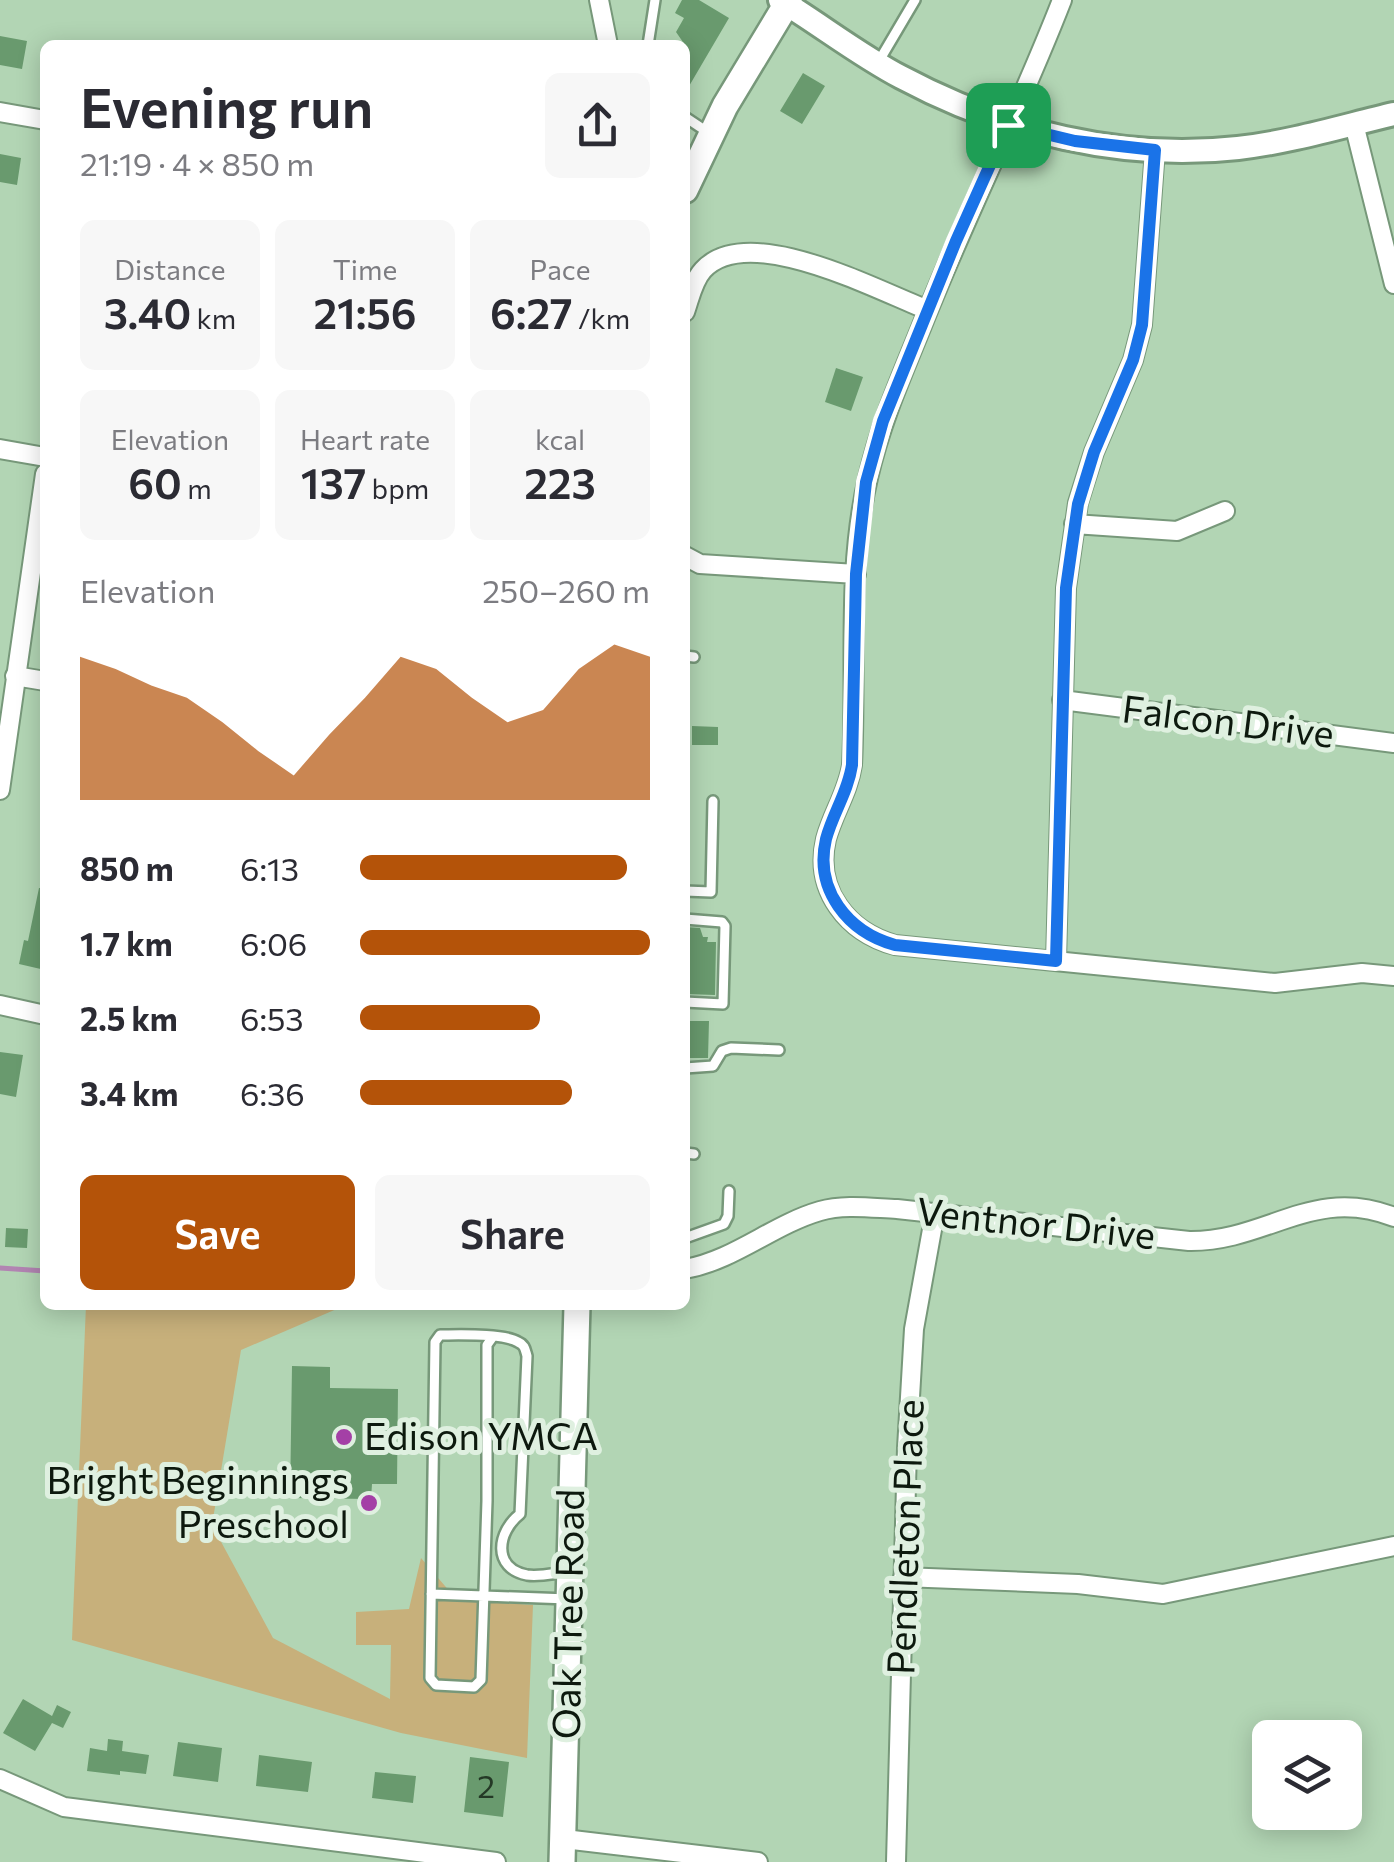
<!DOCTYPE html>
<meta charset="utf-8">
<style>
body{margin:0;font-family:Commissioner,sans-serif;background:#f7f7f7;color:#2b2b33;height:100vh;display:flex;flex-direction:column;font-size:38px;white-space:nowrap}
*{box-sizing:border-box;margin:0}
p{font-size:32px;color:#7c7c81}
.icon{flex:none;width:55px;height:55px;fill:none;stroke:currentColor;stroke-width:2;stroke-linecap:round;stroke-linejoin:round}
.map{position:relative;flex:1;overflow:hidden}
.side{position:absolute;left:40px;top:40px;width:650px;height:1270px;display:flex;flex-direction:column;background:#fff;border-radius:15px;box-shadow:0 5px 25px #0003}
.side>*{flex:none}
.fabs{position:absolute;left:1252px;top:1720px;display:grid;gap:20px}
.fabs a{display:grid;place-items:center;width:110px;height:110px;border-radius:15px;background:#fff;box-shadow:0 5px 25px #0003;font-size:50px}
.pin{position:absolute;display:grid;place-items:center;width:85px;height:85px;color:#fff;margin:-42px;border-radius:20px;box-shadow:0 5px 15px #0006}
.round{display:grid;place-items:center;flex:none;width:105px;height:105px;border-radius:15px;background:#f7f7f7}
.head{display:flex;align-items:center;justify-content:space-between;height:170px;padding:0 40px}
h1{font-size:55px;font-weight:600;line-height:75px}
.stats{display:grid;grid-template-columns:repeat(3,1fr);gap:15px;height:170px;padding:10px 40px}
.stats div{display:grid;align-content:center;border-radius:15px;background:#f7f7f7;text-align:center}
.stats b{font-size:42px;font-weight:600}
.stats small{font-size:28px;font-weight:400}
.stats p{font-size:28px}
.chart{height:280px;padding:20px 40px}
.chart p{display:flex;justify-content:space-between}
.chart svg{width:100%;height:180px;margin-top:10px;fill:#b45309;opacity:.7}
.button{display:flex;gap:20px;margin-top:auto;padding:20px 40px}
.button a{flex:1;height:115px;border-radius:15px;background:#b45309;color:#fff;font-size:40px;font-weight:600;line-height:115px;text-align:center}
.button a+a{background:#f7f7f7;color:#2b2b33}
ul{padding:0 40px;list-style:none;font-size:32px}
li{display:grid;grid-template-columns:160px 120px 1fr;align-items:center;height:75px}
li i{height:25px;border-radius:12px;background:#b45309}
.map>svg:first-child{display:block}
</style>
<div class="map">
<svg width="1394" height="1862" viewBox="0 0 1394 1862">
<rect width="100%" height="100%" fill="#b2d5b4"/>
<path fill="#c7b07b" d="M86,1305H346L241,1350L212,1525L273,1638L390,1699L391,1645H356V1612L409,1609L421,1558L457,1600L533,1605L527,1758L401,1733L72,1640Z"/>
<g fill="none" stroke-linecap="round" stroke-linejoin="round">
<path stroke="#b284b2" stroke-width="5" d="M0,1268L45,1271"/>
</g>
<path fill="#699a6e" d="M682,0H699L729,18L685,93V45L676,32L684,18L675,13Z
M0,36L27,41L22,69L0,65Z
M803,73L825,86L802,124L780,111Z
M0,154L21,158L17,185L0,182Z
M836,368L863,377L851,411L825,402Z
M692,726L718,727V745H692Z
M39,888H45V970L19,964L24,940L28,941Z
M685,927L700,928L703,937H708L707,942H716L715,995L685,994Z
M685,1021H709L708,1058H685Z
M0,1052L23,1055L16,1097L0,1094Z
M6,1228L28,1229L27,1248L5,1247Z
M292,1366L330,1367V1388L398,1389L397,1484H372L371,1499L290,1498Z
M23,1699L52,1716L57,1705L71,1712L63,1728L52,1723L35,1751L3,1733Z
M108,1739L123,1741L122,1751L149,1755L146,1774L120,1771V1775L87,1771L90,1748L107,1751Z
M178,1742L222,1748L218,1782L173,1776Z
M259,1755L312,1762L308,1792L256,1786Z
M470,1757L509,1762L503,1817L464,1812Z
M375,1772L416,1776L413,1803L372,1798Z"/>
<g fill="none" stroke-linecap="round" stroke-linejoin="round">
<g stroke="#77987a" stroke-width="14">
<path id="service" d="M648,45L655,0
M879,61L915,0
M685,117L709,133
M685,656L694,657
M685,891L711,892L713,801
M685,919L722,922L725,926L723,1004L685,1002
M685,1068L713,1066L722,1051L731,1048L779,1050
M685,1153L694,1154
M685,1238L724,1224L728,1216L729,1191
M492,1338L487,1345V1501L481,1680L474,1687L436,1685L430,1678L435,1342L440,1335C457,1335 504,1333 518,1342C525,1345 525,1349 527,1356L520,1514C497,1532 492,1568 527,1575C540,1577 555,1573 567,1572
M431,1594L568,1599"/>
</g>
<g stroke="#77987a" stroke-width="22">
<path id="minor" d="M599,0L608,45
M1062,0C1019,111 965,217 921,328C901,377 880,425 868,478C846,571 857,671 852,765C848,792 833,813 826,839C814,891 848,932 895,945L1275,983L1362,973L1394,976
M0,112L45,120
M1354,124L1394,284
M685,312C690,298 693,281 703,270C748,221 876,290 928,310
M0,449L45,457
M1074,524L1177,531L1225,511
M685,556L700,564L856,574
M15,676L45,681
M1062,700L1394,743
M0,790L45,474
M1056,961L1066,588L1078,503L1094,452L1133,360L1142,325L1155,150
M0,1005L45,1015
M685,1269C735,1260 772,1225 820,1211C844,1204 872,1208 897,1209L1189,1241C1267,1242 1313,1185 1394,1217
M903,1577L1078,1584L1163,1594L1394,1546
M0,1779L64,1807L496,1862
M564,1839L758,1862
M896,1862L907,1448L914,1329L935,1213"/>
</g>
<g stroke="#77987a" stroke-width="28">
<path id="tertiary" d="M780,0C821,25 859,55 901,77C1004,132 1122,161 1238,148C1291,142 1343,126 1394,114"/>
</g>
<g stroke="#77987a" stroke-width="30">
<path id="secondary" d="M685,190L725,106L789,0
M562,1862L577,1305"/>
</g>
<use href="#service" stroke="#fff" stroke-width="9"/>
<use href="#minor" stroke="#fff" stroke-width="18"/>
<use href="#tertiary" stroke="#fff" stroke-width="22"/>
<use href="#secondary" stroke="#fff" stroke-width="25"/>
</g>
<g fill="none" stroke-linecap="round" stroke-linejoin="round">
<g stroke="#fff" stroke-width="20">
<path id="route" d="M1008,125L1075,141L1155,150L1142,325L1133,360L1094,452L1078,504L1066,588L1056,961L895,945C848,932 814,890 826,839C833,813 848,792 852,765L856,574L866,482L883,421L956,241Z"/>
</g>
<use href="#route" stroke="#1a73e8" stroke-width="12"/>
</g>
<g fill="#a440a6" stroke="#dff0e0" stroke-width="4">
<circle cx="344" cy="1437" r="10"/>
<circle cx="369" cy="1503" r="10"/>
</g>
<g text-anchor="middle" stroke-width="10" stroke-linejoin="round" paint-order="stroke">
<g font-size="32" fill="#243926">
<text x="486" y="1798">2</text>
</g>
<g font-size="38" fill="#0d190e" stroke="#dff0e0">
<text transform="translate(1228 722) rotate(7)" y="13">Falcon Drive</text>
<text transform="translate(1036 1224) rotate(6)" y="13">Ventnor Drive</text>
<text transform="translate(906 1537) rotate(-88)" y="13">Pendleton Place</text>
<text transform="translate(569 1614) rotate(-89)" y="13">Oak Tree Road</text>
</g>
<g font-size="38" fill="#0d190e" stroke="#dff0e0" text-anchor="start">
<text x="364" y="1450">Edison YMCA</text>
<text x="349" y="1494" text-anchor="end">Bright Beginnings<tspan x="349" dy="44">Preschool</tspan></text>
</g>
</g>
</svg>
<div class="fabs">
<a><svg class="icon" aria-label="layers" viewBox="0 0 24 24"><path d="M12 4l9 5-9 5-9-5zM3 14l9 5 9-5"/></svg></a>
</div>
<div class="pin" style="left:1008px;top:125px;background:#1e9e55"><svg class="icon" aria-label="arrive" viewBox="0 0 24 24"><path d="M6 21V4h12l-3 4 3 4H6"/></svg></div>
<section class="side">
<div class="head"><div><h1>Evening run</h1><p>21:19 · 4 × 850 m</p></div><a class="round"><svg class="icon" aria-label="share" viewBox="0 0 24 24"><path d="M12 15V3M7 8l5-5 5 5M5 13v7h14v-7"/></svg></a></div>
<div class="stats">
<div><p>Distance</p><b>3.40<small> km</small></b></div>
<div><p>Time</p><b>21:56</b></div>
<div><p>Pace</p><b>6:27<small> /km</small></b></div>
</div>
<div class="stats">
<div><p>Elevation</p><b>60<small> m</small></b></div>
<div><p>Heart rate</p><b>137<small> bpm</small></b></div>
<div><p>kcal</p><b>223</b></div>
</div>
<div class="chart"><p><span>Elevation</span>250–260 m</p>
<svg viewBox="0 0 160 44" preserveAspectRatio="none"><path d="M0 44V9L10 12L20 16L30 19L40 25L50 32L60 38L70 28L80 19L90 9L100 12L110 19L120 25L130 22L140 12L150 6L160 9V44z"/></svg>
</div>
<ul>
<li><b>850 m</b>6:13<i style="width:92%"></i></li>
<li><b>1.7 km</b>6:06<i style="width:100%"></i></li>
<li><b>2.5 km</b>6:53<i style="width:62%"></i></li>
<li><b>3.4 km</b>6:36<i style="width:73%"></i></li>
</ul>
<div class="button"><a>Save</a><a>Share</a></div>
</section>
</div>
